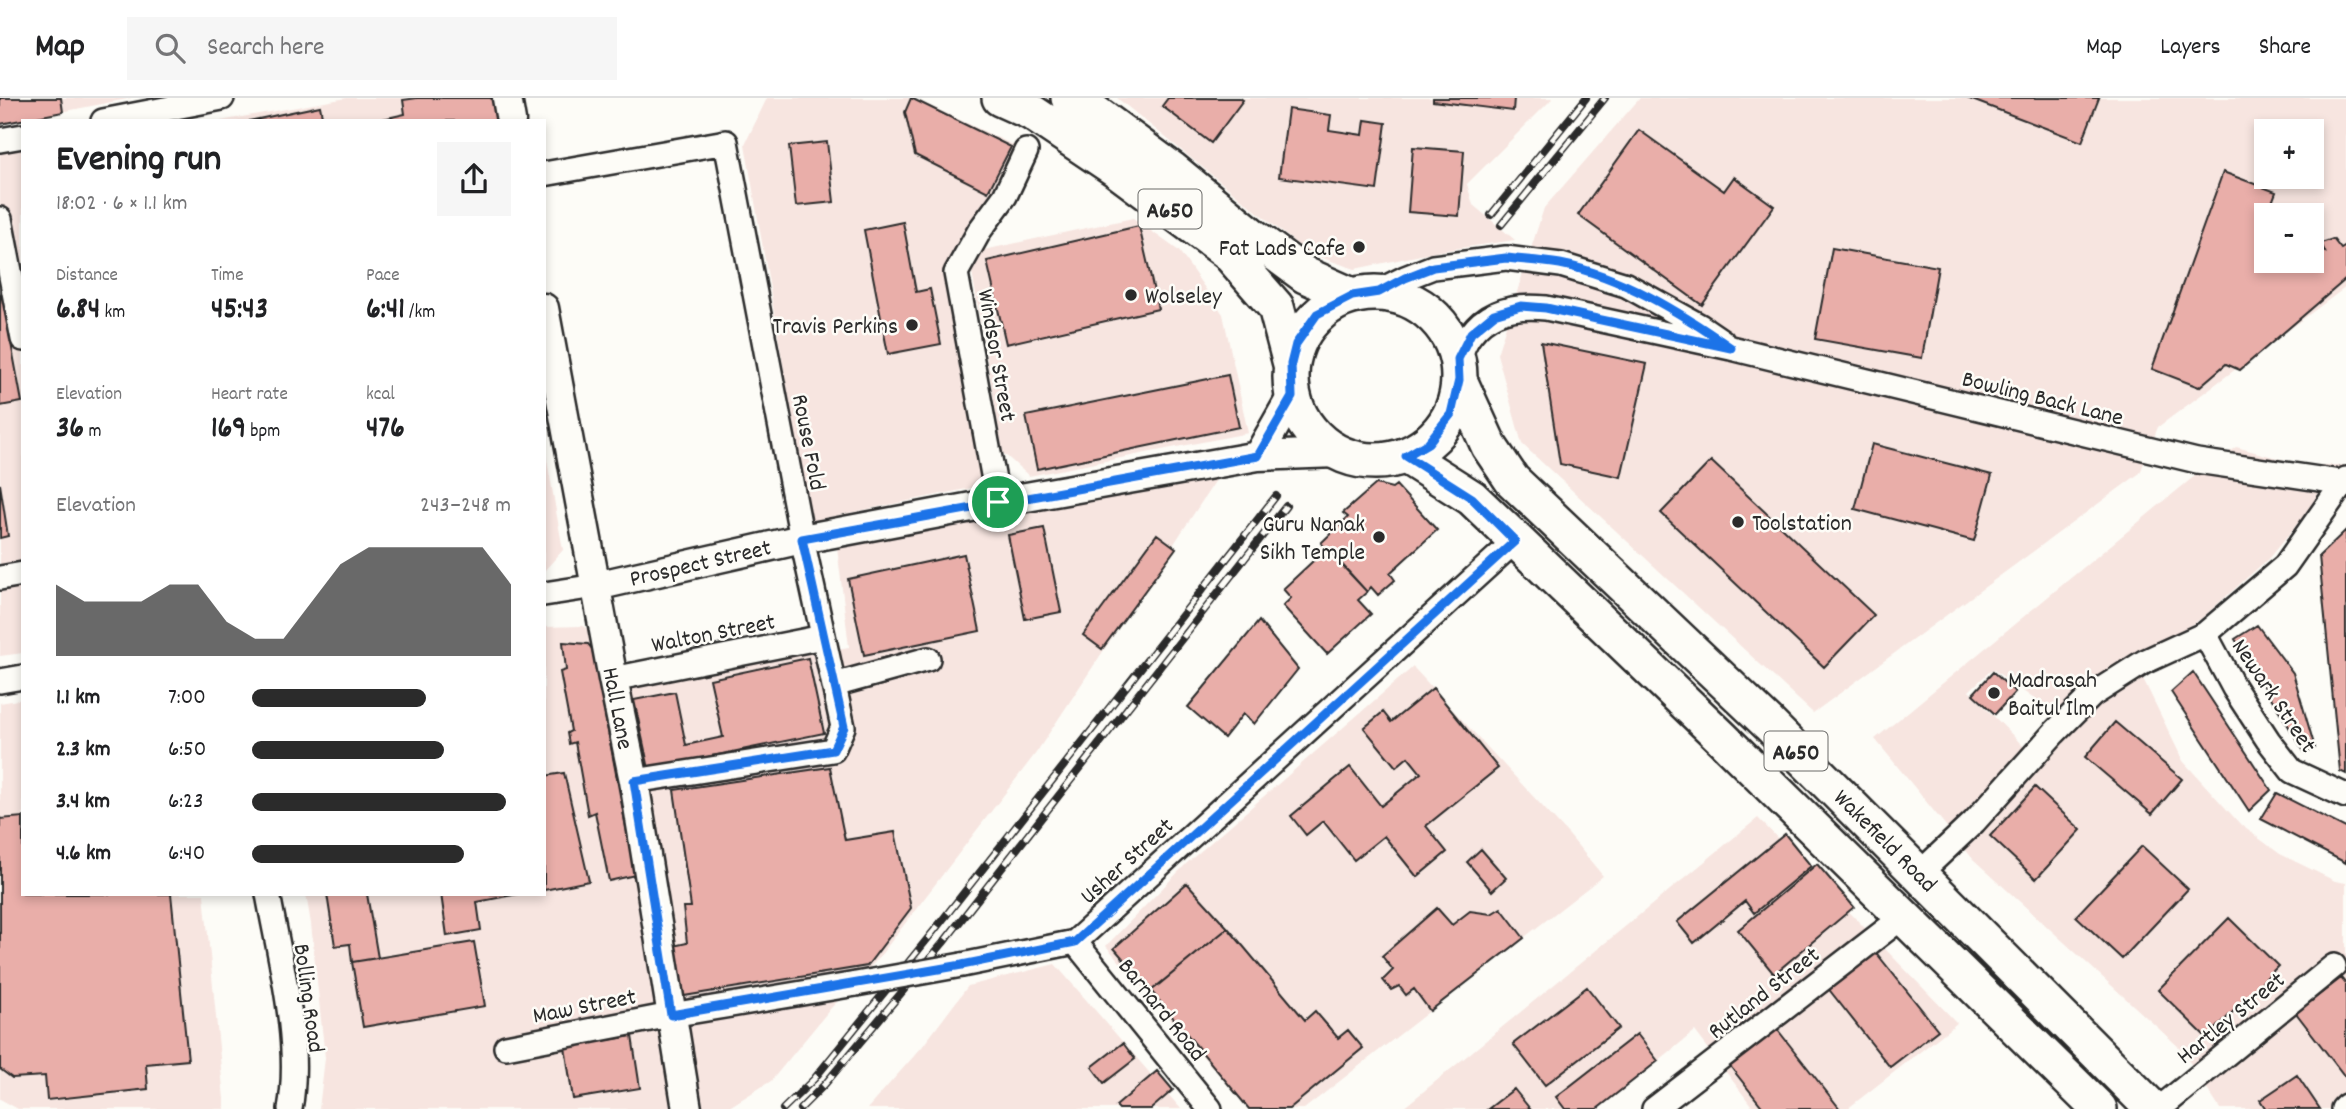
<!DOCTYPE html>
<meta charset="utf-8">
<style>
body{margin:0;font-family:Dekko,sans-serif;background:#f6f6f6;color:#202124;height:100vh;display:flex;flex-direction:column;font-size:26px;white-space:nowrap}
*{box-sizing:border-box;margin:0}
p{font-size:23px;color:#757577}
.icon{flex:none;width:38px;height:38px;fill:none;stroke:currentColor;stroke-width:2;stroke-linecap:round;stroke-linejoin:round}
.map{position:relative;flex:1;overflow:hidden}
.side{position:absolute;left:21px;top:21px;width:525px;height:777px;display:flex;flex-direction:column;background:#fff;border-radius:0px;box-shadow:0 4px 10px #0003}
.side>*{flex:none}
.buttons{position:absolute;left:2254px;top:21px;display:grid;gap:14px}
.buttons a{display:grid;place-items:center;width:70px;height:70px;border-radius:0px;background:#fff;box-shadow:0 4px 10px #0003;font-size:35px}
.pin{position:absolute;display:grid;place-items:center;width:60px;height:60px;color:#fff;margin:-30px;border:4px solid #fff;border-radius:50%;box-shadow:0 2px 7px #0007}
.round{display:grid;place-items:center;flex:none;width:74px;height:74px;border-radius:0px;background:#f6f6f6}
.overview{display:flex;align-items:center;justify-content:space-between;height:119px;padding:0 35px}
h1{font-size:38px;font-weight:700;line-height:52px}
.metrics{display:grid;grid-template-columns:repeat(3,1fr);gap:10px;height:119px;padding:7px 35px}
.metrics div{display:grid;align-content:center}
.metrics b{font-size:30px;font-weight:700}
.metrics small{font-size:19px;font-weight:400}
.metrics p{font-size:19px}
.chart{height:196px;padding:14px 35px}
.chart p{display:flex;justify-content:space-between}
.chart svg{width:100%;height:126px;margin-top:7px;fill:#2b2b2b;opacity:.7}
ul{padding:0 35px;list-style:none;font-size:23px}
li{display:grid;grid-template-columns:112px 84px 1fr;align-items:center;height:52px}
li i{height:18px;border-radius:9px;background:#2b2b2b}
header{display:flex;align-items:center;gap:42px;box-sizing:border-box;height:98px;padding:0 35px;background:#fff;border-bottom:2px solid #e0e0e0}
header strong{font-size:33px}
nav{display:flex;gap:38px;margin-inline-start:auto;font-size:24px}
.search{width:490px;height:63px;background:#f6f6f6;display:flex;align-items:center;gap:18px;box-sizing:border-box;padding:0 24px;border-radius:0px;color:#757577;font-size:26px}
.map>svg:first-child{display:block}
</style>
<header>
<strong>Map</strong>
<div class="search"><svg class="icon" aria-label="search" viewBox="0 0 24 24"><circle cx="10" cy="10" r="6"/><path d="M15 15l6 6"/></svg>Search here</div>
<nav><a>Map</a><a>Layers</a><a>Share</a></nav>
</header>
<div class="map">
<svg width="2346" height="1011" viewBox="0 0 2346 1011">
<rect width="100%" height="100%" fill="#fdfcf7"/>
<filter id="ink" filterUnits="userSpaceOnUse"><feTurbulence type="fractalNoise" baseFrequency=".0143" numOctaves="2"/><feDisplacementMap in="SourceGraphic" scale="14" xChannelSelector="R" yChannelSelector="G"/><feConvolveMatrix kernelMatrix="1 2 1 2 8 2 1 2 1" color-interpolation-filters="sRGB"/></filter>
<g filter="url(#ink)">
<path fill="#f7e5e0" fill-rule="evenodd" d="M0,0H132L0,26Z
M347,0H481L488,23H220Z
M767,0H913L1026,53L946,179L986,387L810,423L745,46Z
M1117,0H1553L1467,86L1473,107L1515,142L1440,153L1355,171L1308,155Z
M1640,0H2346V189L2158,329L2140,375L1813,615L1522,346L1497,256L1544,110ZM2266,33H2312V79H2266ZM2266,117H2312V163H2266Z
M23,49V555L0,558V53Z
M1133,120L1179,153L1223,216L1248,335L1029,378L1003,355L972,174L979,153Z
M544,345L563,452L544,473Z
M2236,349L2304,367H2346V404L2307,414L2268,461L2202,520L2134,562L2183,663L2241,727L2280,756L2335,783L2346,785V1011H2220L2181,951L1973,761L1875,641L2191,381ZM1994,572L2041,606L2052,611L2072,608L2027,652L1969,593L1989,574Z
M1218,379L1036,655L877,862L831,910L771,983L726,1011H319L325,960L311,826L306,796H544V529L583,528L591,534L637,585L849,549L837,449Z
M1413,569L1569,737L1603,778L1304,1011H1249L1106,848L1187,765Z
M23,601V796H204L225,1011H18L0,1001V605Z
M1758,720L1957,925L1847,1011H1754L1695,933L1599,1011H1402Z
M1055,866L1181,1011H867L922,949L968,888Z"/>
<path fill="#e9aea9" stroke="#2b2b2b" stroke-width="2" d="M0,0H61L63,14L0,26Z
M417,0H495L499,23H374L405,16L403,2Z
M911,0L1011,49L988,94L915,57L905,14Z
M1168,0H1240L1243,2L1211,45L1162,8Z
M1433,0H1514L1513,13L1433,3Z
M1967,0H2099L2082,44Z
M320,8L323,23H249Z
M1288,11L1331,17L1329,32L1363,37L1365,22L1386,25L1377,92L1279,79Z
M1639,32L1724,93L1734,79L1774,108L1702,207L1578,117Z
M827,44L834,104L796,108L789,48Z
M1413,49L1464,53L1459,118L1408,114Z
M2223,74L2276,94L2261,133L2266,134V163H2312V149L2325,154L2321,145L2333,141L2341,151L2346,148V181L2240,272L2226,266L2199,289L2152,271Z
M903,124L916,194L930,191L941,246L888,256L864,132Z
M1139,128L1158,211L1006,246L987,163Z
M1832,150L1938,169L1922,260L1815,241Z
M0,186L22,304L0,308Z
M1541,244L1647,266L1621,379L1560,366Z
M1228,277L1239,329L1037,371L1026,318Z
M1872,346L1992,377L1974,443L1855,411Z
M1711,363L1874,517L1824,569L1661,415Z
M0,386L8,438L0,440Z
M1376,386L1392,390L1396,387L1437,432L1390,475L1395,482L1378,497L1371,489L1367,494L1321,445L1348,419L1343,415Z
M1044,430L1061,514L1025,521L1008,437Z
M2346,432V676L2340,673L2319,458Z
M1157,436L1176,450L1102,551L1083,537Z
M1327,450L1367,494L1358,502L1371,516L1327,556L1283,508L1291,500L1283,491Z
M964,456L980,533L864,557L848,481Z
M1259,523L1298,571L1254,626L1243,616L1224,640L1188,609Z
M2257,527L2293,575L2315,650L2305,655L2235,541Z
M563,544L588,546L592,551L596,569L635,777L609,783L595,714L588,717L575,644L569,646L567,635L571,633L560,574L566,572Z
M808,560L824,635L649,671L634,602L675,594L686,647L723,639L710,581Z
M1993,574L2015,594L1995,616L1973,596Z
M2193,574L2271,692L2249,713L2171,594Z
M1433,590L1498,670L1426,728L1447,754L1417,779L1384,738L1354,762L1323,723L1306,737L1291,718L1350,669L1381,708L1421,675L1408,659L1396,669L1364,630L1383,614L1391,624Z
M2115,624L2182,681L2152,716L2085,659Z
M830,669L845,742L895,734L911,810L867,868L684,898L673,848L687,845L683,809H691L674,692Z
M564,675L589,783L544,792V678Z
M2035,689L2081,732L2036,781L1990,738Z
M2277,695L2346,730V765L2261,721Z
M0,719V721L23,719V796H171L188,962L146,966L148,991L47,1002L45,978L12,980L0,971Z
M1785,736L1811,768L1754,815L1745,803L1694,845L1677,824Z
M2142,748L2188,791L2122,861L2076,818Z
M1481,751L1506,780L1492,793L1467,764Z
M1817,766L1854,809L1774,876L1738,832Z
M1187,785L1228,830L1151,893L1114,850Z
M327,796H367L378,860L352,864L350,846L335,848Z
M441,796H518L477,804L481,832L447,838Z
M1437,810L1452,827L1470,813L1491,816L1501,810L1524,840L1430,913L1414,891L1406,897L1399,888L1391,892L1383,882L1393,872L1382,858Z
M2229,820L2278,868L2207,940L2158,892Z
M1228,830L1305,922L1315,913L1338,940L1348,932L1363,950L1289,1011H1249L1151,893Z
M474,844L485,908L363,929L352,864Z
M1874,852L1938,932L1890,969L1827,889Z
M2341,880L2346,886V980L2296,915Z
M1587,889L1619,930L1545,987L1513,946Z
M1777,931L1840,1011H1764L1730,968Z
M1637,936L1658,963L1597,1011H1565L1556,999Z
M632,938L640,990L573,1001L565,949Z
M1123,945L1135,961L1104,985L1092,969Z
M1157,973L1173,992L1151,1011H1119L1116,1008Z
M2297,977L2320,1011H2266L2260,1002Z
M1514,991L1530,1011H1488Z"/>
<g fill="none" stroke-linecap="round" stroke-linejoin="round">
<g stroke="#2b2b2b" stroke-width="28">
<path id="minor" d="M103,23L222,0
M0,42L23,38
M544,76L726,44L802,441L843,629L833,652L634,683
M0,121L23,241
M1379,193L1405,180L1433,169L1506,160L1561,167L1626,187L1700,228L1722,243
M1458,261C1462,253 1465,243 1471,236C1489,211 1518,207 1546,210L1731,250L2197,363L2346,385
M998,404L956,175L980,132L1005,98L1026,53
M0,480L23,476
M544,496L596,488
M2205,536L2234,590L2268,642L2292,673L2346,698
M613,581L823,539
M0,583L23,579
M834,587L928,561
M1920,775L1974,724L2054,635L2092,597L2144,564L2205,536L2285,468L2346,381
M268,796C280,862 302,945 290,1011
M1075,844L1210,1011
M962,867L1075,844L1515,443
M506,949L671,917L856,886
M1654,1011L1904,818
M2159,1011L2334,868
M2343,1011L2346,1008"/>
</g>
<g stroke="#2b2b2b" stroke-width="33">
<path id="tertiary" d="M507,0L511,23
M544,210L613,581L634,683L687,1011
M1258,358L1292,298
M596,488L802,441L998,404L1258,358L1337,355"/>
</g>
<g stroke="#2b2b2b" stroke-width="40">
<path id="primary" d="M1000,0L1031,14L1116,71L1229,155L1276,209L1291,266
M1069,0L1095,15L1171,71L1251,137L1305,177L1352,198
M1291 279a84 84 0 1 1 168 0a84 84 0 1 1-168 0Z
M1459,282L1489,348L1512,382L1769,626L2153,1011
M1406,358L1472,400L1722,640L2099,1011"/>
</g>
<use href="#minor" stroke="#fdfcf7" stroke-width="23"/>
<use href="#tertiary" stroke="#fdfcf7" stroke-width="28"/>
<use href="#primary" stroke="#fdfcf7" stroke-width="35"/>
<g stroke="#2b2b2b" stroke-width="8">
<path id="rail" d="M1491,117L1586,0
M1501,127L1605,0
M783,1011L814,981L933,834L1276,398
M800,1011L825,986L943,845L1286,408"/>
</g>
<use href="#rail" stroke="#fdfcf7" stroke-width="5" stroke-dasharray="16" stroke-linecap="butt"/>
<g stroke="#2b2b2b" stroke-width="28" stroke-linecap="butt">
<path id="minor-bridge" d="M856,886L962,867"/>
</g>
<use href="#minor-bridge" stroke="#fdfcf7" stroke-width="23"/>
</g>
</g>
<g fill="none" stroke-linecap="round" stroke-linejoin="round" filter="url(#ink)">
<g stroke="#fff" stroke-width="14">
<path id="route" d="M1506,160C1524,162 1542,163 1560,166C1622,178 1680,214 1731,250L1546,210L1521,208L1494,216L1471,235L1458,261L1459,282L1451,316L1428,345L1406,358L1472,400L1515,443L1075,844L962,867L671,917L634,683L833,652L844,629L802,441L1258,358L1292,299L1291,266L1296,246L1317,216L1352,198L1379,194L1405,180L1433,169Z"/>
</g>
<use href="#route" stroke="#1a73e8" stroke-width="9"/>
</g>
<g fill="#2b2b2b" stroke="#fdfcf7" stroke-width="2.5">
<circle cx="1359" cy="149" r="7"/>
<circle cx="1131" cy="197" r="7"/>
<circle cx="912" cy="227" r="7"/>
<circle cx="1738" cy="424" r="7"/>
<circle cx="1379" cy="439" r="7"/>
<circle cx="1994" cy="595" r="7"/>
</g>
<g text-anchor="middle" stroke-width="5" stroke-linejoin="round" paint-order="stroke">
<g fill="#fdfcf7" stroke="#6a6a68" stroke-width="2">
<rect x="1138.5" y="91.5" width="63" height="39" rx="5"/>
<rect x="1764.5" y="633.5" width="63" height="39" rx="5"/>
</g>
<g font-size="23" font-weight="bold" fill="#2b2b2b">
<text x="1170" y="119">A650</text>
<text x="1796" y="661">A650</text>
</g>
<g font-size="24" fill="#2b2b2b" stroke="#fdfcf7" text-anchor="end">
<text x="1345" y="157">Fat Lads Cafe</text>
<text x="1145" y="205" text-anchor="start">Wolseley</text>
<text x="898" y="235">Travis Perkins</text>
<text x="1752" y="432" text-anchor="start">Toolstation</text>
<text x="1365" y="433">Guru Nanak<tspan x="1365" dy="28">Sikh Temple</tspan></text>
<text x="2008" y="589" text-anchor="start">Madrasah<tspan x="2008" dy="28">Baitul Ilm</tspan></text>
</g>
<g font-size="24" fill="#2b2b2b" stroke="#fdfcf7">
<text transform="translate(998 257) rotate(80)" y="8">Windsor Street</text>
<text transform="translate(2043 299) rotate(14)" y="8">Bowling Back Lane</text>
<text transform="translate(810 344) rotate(79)" y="8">Rouse Fold</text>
<text transform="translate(700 464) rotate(-13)" y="8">Prospect Street</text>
<text transform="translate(713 534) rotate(-11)" y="8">Walton Street</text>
<text transform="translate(2275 597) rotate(56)" y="8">Newark Street</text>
<text transform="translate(619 610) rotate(79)" y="8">Hall Lane</text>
<text transform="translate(1886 742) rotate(45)" y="8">Wakefield Road</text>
<text transform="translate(1126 762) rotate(-42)" y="8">Usher Street</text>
<text transform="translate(1763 894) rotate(-38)" y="8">Rutland Street</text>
<text transform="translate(310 900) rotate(82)" y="8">Bolling Road</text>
<text transform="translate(584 907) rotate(-11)" y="8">Maw Street</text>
<text transform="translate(1163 911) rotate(51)" y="8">Barnard Road</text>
<text transform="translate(2230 919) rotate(-39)" y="8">Hartley Street</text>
</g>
</g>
</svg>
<div class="buttons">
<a>+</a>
<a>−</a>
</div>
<div class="pin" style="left:998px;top:404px;background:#1e9e55"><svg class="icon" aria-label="arrive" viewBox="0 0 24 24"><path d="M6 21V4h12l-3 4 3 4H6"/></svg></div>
<section class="side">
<div class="overview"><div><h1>Evening run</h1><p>18:02 · 6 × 1.1 km</p></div><a class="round"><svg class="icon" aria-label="share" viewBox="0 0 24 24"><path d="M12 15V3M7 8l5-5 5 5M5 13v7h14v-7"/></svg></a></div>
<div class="metrics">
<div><p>Distance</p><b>6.84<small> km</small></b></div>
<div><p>Time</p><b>45:43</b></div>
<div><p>Pace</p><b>6:41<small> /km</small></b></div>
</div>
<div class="metrics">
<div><p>Elevation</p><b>36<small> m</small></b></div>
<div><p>Heart rate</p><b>169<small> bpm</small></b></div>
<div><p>kcal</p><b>476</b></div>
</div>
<div class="chart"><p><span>Elevation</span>243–248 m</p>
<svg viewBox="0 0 160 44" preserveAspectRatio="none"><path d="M0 44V19L10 25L20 25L30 25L40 19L50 19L60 32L70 38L80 38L90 25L100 12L110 6L120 6L130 6L140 6L150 6L160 19V44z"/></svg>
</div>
<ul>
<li><b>1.1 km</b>7:00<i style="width:67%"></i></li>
<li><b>2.3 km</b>6:50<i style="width:74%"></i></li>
<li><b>3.4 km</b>6:23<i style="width:98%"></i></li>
<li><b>4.6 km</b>6:40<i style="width:82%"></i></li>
</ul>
</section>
</div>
